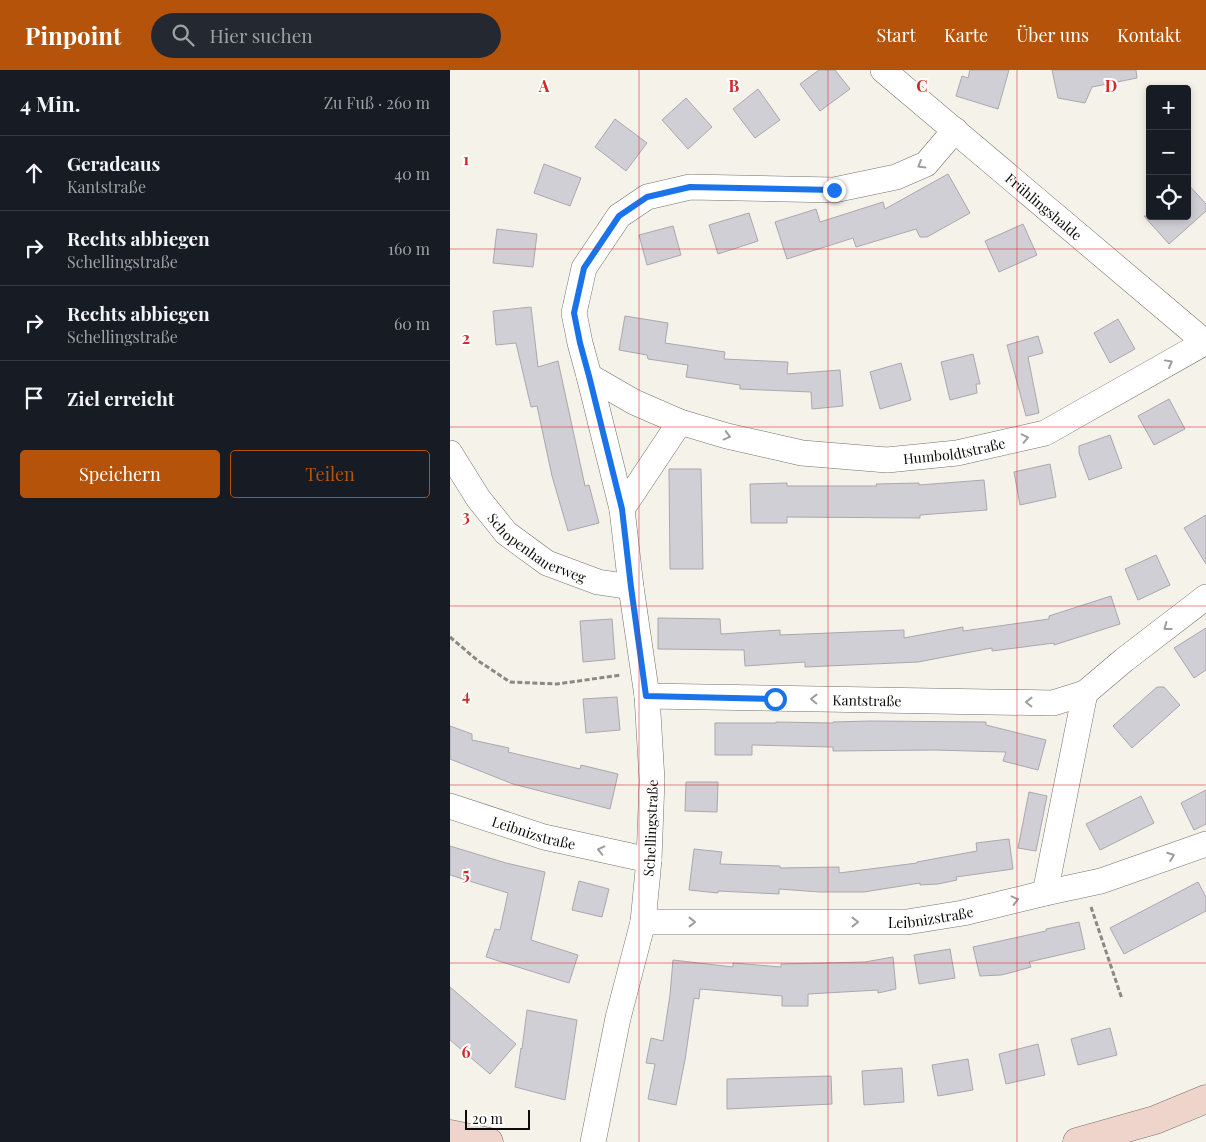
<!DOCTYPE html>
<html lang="de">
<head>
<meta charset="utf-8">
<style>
	:root { --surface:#171b24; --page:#242831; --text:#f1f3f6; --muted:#9ea1a6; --line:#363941; --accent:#b45309 }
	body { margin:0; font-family:"Playfair Display",serif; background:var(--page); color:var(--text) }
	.controls { position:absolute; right:15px; top:15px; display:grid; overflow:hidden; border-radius:5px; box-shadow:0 2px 8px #0003 }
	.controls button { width:45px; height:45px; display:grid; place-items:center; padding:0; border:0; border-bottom:1px solid var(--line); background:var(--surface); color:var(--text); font:25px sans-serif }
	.scale { position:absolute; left:15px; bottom:12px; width:65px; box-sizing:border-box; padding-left:5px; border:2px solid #0d0b09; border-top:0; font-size:14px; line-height:18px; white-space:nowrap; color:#0d0b09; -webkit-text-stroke:4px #fff; paint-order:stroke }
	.stop { position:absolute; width:15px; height:15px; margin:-11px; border:4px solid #1a73e8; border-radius:50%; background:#fff }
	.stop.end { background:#1a73e8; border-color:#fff; box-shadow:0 1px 5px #0008 }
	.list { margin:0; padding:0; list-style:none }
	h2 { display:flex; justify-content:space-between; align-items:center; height:65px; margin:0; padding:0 20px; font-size:21px }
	h2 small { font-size:16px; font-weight:400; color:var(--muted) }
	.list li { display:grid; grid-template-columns:32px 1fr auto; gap:15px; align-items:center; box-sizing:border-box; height:75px; padding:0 20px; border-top:1px solid var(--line) }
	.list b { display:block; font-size:19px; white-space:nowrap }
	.list p { margin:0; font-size:16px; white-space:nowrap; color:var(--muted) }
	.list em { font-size:16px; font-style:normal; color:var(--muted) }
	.actions { display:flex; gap:10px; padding:15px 20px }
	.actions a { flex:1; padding:11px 0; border:1px solid var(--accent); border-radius:5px; text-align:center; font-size:18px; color:var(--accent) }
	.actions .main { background:var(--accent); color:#fff }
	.icon { flex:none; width:28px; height:28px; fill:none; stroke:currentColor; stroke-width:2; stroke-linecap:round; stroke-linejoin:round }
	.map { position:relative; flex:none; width:756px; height:1072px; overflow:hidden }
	header { display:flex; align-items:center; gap:30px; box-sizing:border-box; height:70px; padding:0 25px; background:var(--accent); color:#fff }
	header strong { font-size:24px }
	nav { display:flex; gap:28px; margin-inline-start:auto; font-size:18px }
	.search { width:350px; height:45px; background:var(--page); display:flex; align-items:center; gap:12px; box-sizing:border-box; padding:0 18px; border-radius:28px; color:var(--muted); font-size:19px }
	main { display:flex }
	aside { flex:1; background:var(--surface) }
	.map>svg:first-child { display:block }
</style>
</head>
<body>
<header>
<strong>Pinpoint</strong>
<div class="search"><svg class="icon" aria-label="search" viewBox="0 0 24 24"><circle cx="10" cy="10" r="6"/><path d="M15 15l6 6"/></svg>Hier suchen</div>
<nav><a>Start</a><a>Karte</a><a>Über uns</a><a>Kontakt</a></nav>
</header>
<main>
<aside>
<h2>4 Min.<small>Zu Fuß · 260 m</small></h2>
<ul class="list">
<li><svg class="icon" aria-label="ahead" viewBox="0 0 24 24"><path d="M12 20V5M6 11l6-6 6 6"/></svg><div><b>Geradeaus</b><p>Kantstraße</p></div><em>40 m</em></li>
<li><svg class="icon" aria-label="right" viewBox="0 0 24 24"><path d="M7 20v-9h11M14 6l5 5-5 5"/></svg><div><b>Rechts abbiegen</b><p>Schellingstraße</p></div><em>160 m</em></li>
<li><svg class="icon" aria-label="right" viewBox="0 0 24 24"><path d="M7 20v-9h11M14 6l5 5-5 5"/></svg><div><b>Rechts abbiegen</b><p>Schellingstraße</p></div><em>60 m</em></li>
<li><svg class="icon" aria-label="arrive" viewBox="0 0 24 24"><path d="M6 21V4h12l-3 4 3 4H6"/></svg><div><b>Ziel erreicht</b></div></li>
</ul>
<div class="actions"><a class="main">Speichern</a><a>Teilen</a></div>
</aside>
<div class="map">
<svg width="756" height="1072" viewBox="0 0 756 1072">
	<rect width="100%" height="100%" fill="#f5f2ea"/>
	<path fill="#d1cfd6" stroke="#aaa7ae" d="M369,0H385L400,19L370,41L350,14Z
		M520,0H559L548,39L506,26L512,6L518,8Z
		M602,0H686L687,8L642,17L635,33L608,28Z
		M308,19L330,50L305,68L283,39Z
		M236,28L262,57L238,79L212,50Z
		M165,49L197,73L176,101L145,77Z
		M94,94L131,108L120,136L84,123Z
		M498,104L520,143L477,167H470L466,159L406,177L403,168L337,189L325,152L366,139L370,152L433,132L435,139Z
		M737,113L756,134V141L719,174L694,146H737Z
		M299,143L308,171L268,184L259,155Z
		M573,154L587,185L549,202L535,171Z
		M223,156L231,185L197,195L189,165Z
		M47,159L87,164L83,197L43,193Z
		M81,237L88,297L108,291L135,416L139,415L149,453L118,461L102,406L87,336L81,337L66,273L46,275L43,241Z
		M175,246L218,253L215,273L275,282L274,289L338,292L337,304L390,300L393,336L362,339L361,322L290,319V315L236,307L238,295L198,289L197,285L169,280Z
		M668,249L685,279L660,293L644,263Z
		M588,266L593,283L578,287L589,343L576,346L557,275Z
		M523,284L530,314H526L527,323L500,330L491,292Z
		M451,293L461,330L430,339L420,302Z
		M719,329L735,359L704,375L688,346Z
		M660,365L672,398L639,410L629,383V376Z
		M600,394L606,427L570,435L564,402Z
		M219,399H251L253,499H220Z
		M534,410L537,440L470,445V448L337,447V453H301L300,414L337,413V416H427L426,414L469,413V415Z
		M756,445V494L734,458Z
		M706,485L720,515L688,530L675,499Z
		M661,526L670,554L604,575V573L542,581V578L468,592L355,597V592L295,596L294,580L208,579V548L270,549L271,564L330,560V565L454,560V568L513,557V561L599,549V546Z
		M162,549L165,589L133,592L130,551Z
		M756,558V600L744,608L724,578Z
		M707,617H714L730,635L682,678L663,656Z
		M167,627L170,660L136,663L133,629Z
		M420,651L536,652V655L596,670L588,700L553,691L556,682L484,680L383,681V677L302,675V685H265V653H326V652L383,653V652Z
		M0,656L22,664V670L59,678L58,682L130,699L131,695L168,704L160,739L63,714L0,689Z
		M236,712H268L267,742L235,741Z
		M756,720V754L744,760L731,733Z
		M579,722L597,726L586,781L568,778Z
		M691,726L704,753L650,780L636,754Z
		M559,769L563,799L506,807L507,810L488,814L470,815V813L414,822H370L329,819V824L268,821V823L239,820L244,779L272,782L270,794L330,796V798L389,797V803L467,793V792L527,781L526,773Z
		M0,776L56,793L95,802L81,870L128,885L119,913L36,887L45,859L50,860L58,823L0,805Z
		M129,811L159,819L152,847L122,840Z
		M748,812L756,827V841L674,884L660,858Z
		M629,852L635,879L579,892L581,897L563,902L551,905L530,906L523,877L596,861V859Z
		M500,879L505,908L469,914L464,885Z
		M443,887L446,919L428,923V920L358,924V936H332V926L250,919L249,929L244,928L235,990L226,1035L198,1029L205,994L196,993L201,968L213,971L220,925L223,890L283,897V893L331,897V894L415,892Z
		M0,917L66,974L40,1004L0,970Z
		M77,940L127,950L115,1030L65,1017L71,978L72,979Z
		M660,958L667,985L628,995L621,969Z
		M588,974L595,1005L556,1014L549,984Z
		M518,989L523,1020L488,1026L482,995Z
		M452,998L454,1032L414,1035L412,1001Z
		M381,1006L382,1034L277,1039V1009Z"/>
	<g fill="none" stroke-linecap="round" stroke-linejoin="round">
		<g stroke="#75726b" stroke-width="26">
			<g id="minor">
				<path id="s1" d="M433,0L756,273"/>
				<path d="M139,306L184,332L230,352L172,439"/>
				<path id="s2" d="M230,352L277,366L352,383L437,390L507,383L595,363L756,272"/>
				<path id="s3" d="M0,383L28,428L56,463L97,493L148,512L181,517"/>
				<path id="s4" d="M197,626L603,633L635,623L674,590L756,527"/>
				<path id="s5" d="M0,736L94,767L199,790"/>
				<path d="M595,823L635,623"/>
				<path id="s6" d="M193,852H457L513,843L595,823L651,811L756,774"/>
				<path id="s7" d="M143,1072L168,948L193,852L199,790L202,710L197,626L181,517L172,439L139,306L130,273L124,243L134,198L169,146L197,127L240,117L384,120L446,107L476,94L505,60"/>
			</g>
		</g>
		<g stroke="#75726b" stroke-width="29">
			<path id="secondary" d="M0,1064L39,1072
				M627,1072L705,1050L756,1029"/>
		</g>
		<path stroke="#8a8882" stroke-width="3" stroke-dasharray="5 2.5" stroke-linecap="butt" d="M0,567L27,590L60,612L107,614L171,605
			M641,837L672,929"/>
		<use href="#minor" stroke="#fff" stroke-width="25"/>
		<use href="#secondary" stroke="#eed4ca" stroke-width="28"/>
	</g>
	<defs><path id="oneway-chevron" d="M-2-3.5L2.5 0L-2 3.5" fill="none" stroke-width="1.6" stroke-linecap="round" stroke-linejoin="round" transform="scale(1.25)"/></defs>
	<g stroke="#9e9d9d">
		<use href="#oneway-chevron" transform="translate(471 95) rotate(150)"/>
		<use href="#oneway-chevron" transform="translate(719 293) rotate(-29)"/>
		<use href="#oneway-chevron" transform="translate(277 366) rotate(15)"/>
		<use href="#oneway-chevron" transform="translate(575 368) rotate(-13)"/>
		<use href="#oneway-chevron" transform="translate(717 557) rotate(143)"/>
		<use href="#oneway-chevron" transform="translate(364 629) rotate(-179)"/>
		<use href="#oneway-chevron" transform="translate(579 632) rotate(-179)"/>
		<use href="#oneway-chevron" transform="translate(151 780) rotate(-167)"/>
		<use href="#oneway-chevron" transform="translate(721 786) rotate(-20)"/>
		<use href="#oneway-chevron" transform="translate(565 830) rotate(-14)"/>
		<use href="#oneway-chevron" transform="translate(242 852)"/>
		<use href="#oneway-chevron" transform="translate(405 852)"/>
	</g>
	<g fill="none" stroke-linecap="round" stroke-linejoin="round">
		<path stroke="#1a73e8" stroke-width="6" d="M325,629L196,626L181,517L172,439L139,306L130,273L124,243L134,198L169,146L197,127L240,117L384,120"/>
	</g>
	<path fill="none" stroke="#d62828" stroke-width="1" stroke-opacity="0.55" d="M189,0V1072M378,0V1072M567,0V1072M0,179H756M0,357H756M0,536H756M0,715H756M0,893H756"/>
	<g text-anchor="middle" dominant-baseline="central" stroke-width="4" stroke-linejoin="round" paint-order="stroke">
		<g font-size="14" fill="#0d0b09" stroke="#fff">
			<text stroke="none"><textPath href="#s1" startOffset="211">Frühlingshalde</textPath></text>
			<text stroke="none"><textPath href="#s2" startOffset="279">Humboldtstraße</textPath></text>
			<text stroke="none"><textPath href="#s3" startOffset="132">Schopenhauerweg</textPath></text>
			<text stroke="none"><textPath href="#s4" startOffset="220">Kantstraße</textPath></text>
			<text stroke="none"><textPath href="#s7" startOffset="320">Schellingstraße</textPath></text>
			<text stroke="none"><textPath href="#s5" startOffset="88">Leibnizstraße</textPath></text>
			<text stroke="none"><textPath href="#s6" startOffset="288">Leibnizstraße</textPath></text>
		</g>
	</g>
	<g font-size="16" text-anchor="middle" font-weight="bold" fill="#d62828" stroke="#fff" stroke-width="4" stroke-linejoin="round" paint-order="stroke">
		<text x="94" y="22">A</text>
		<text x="284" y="22">B</text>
		<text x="472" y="22">C</text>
		<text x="661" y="22">D</text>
		<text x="16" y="95">1</text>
		<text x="16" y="274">2</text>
		<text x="16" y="452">3</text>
		<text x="16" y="631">4</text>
		<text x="16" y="810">5</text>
		<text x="16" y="988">6</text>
	</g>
</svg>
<div class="controls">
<button>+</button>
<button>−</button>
<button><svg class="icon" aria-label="locate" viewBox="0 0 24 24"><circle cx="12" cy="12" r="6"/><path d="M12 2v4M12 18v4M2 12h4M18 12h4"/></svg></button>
</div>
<div class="scale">20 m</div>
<div class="stop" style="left:325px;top:629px"></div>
<div class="stop end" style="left:384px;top:120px"></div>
</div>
</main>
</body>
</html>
